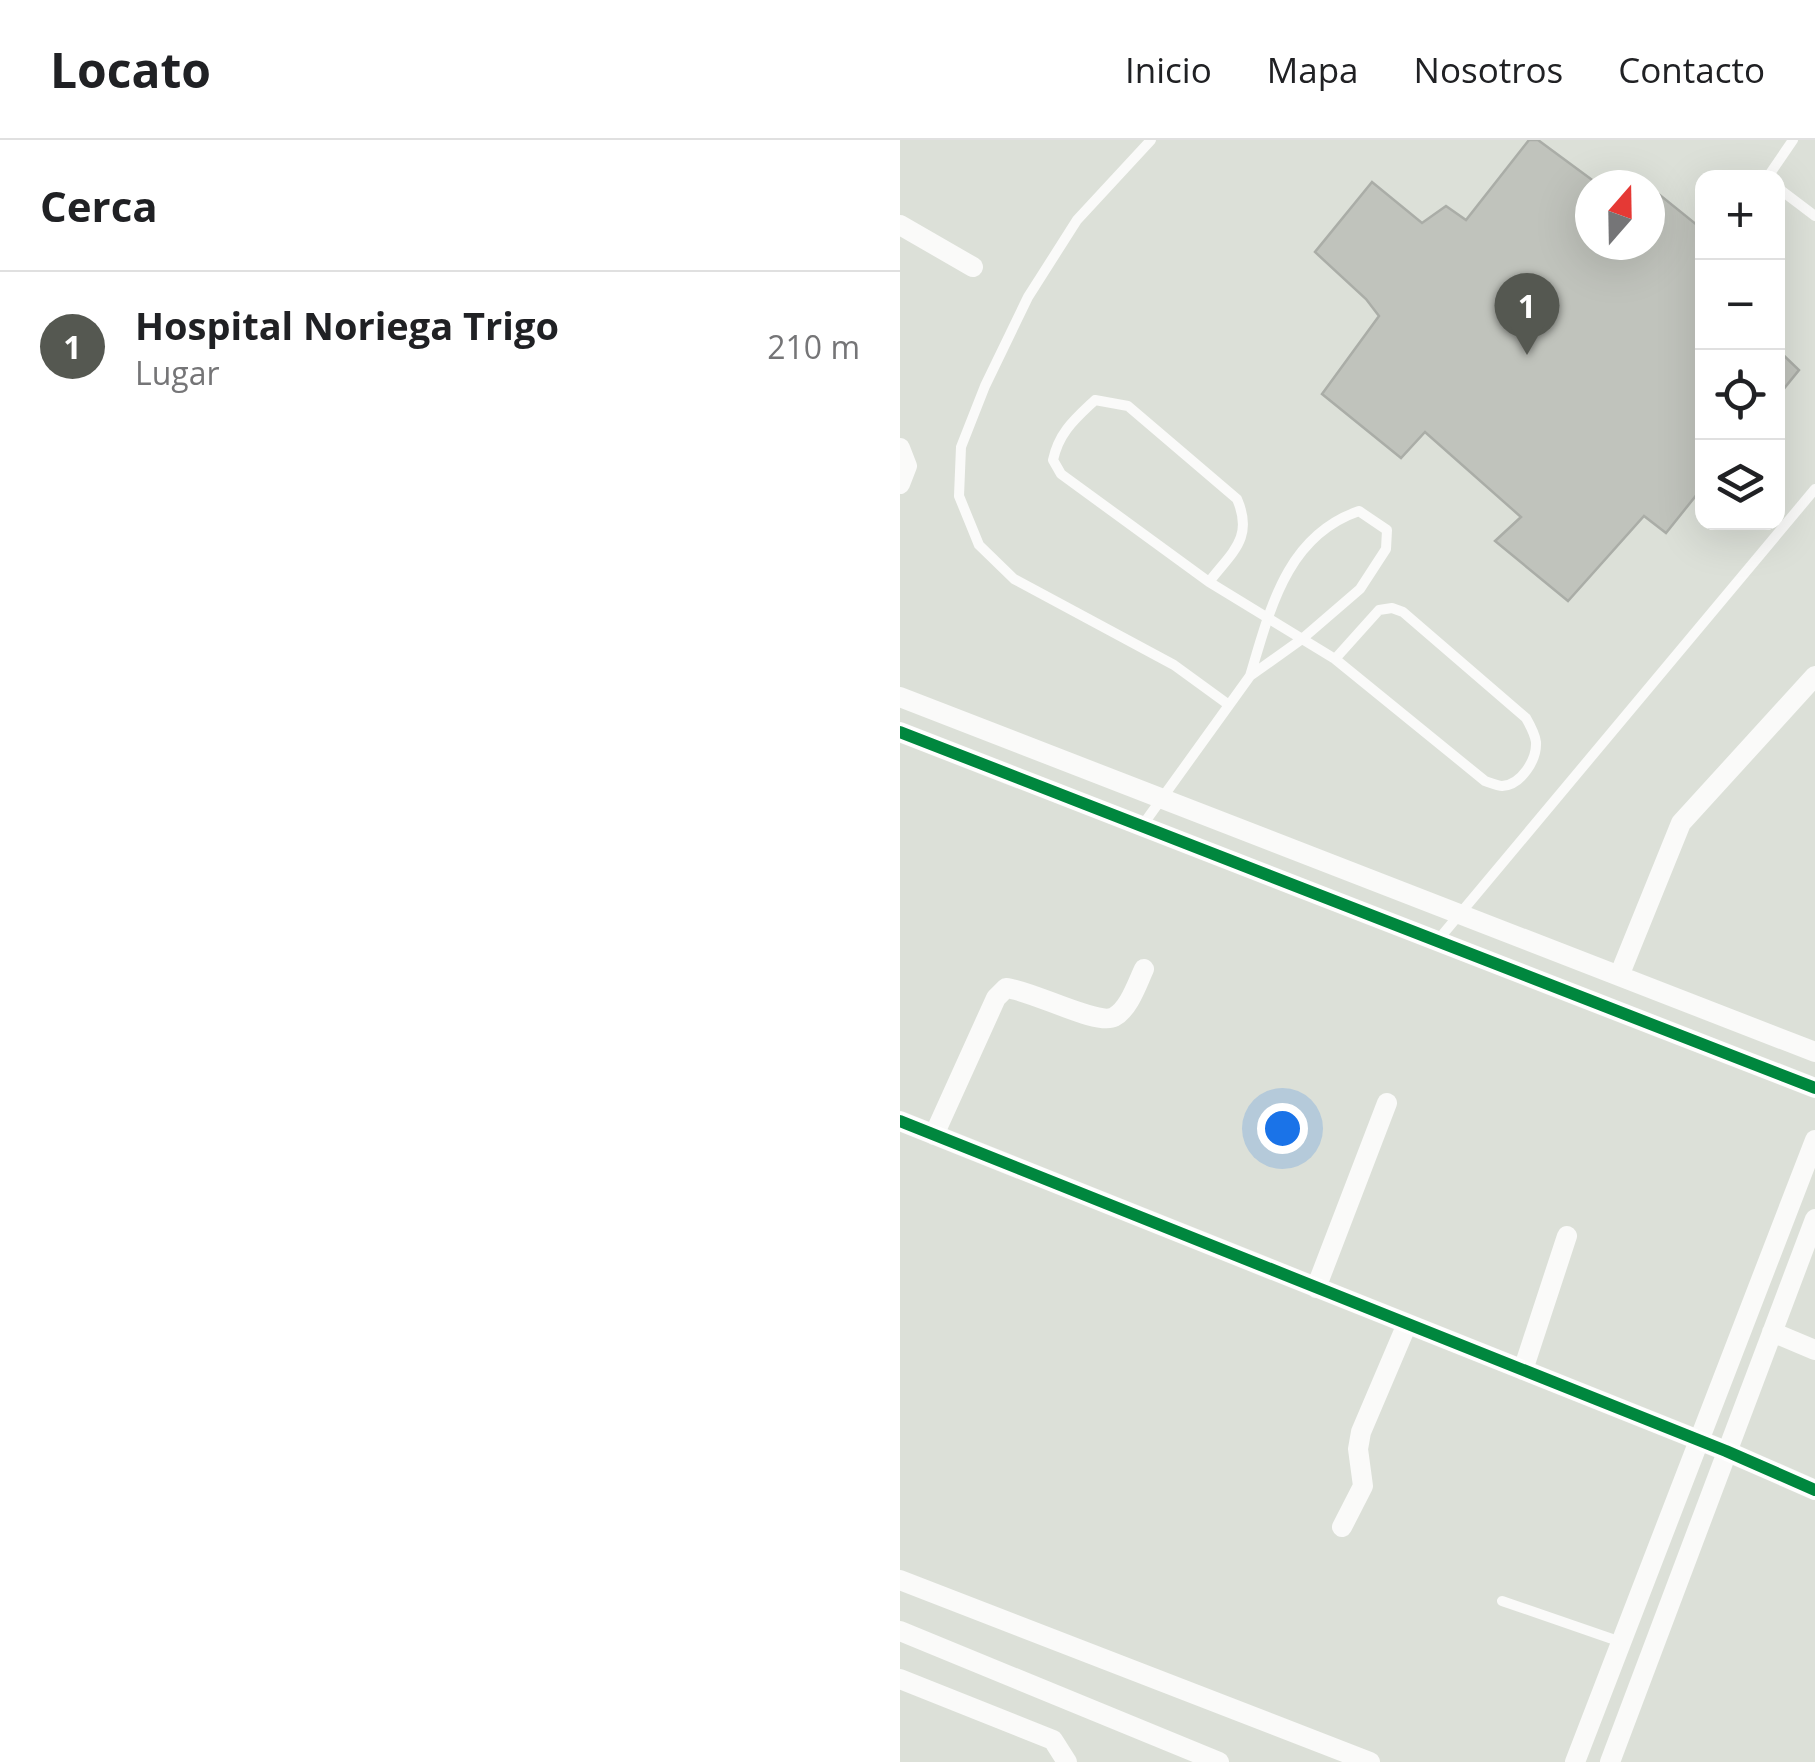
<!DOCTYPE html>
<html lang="es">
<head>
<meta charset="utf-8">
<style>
	:root { --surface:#fff; --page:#f6f6f6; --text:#202124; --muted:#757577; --line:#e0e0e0; --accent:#555851 }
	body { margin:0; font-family:"Open Sans",sans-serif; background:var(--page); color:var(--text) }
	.controls { position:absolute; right:30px; top:30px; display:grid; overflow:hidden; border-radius:20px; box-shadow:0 10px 40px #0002 }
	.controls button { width:90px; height:90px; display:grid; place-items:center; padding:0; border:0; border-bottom:2px solid var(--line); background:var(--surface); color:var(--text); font:50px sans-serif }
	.compass { position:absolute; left:675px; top:30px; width:90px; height:90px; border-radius:50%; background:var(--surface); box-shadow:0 10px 40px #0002; rotate:20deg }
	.you { position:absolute; left:382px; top:988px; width:35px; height:35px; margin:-25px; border:8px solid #fff; border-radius:50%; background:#1a73e8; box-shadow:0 0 0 15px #1a73e833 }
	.badge { display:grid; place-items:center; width:65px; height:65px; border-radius:50%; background:var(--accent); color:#fff; font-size:32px; font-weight:700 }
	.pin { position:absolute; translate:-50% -82px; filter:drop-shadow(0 2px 5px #0008) }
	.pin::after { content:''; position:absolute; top:52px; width:35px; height:30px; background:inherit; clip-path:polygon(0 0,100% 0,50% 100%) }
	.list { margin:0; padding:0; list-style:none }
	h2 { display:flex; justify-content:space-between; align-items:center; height:130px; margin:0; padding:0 40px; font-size:42px }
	h2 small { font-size:32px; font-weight:400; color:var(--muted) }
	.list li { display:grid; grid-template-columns:65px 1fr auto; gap:30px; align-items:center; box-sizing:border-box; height:150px; padding:0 40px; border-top:2px solid var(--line) }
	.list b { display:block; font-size:38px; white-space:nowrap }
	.list p { margin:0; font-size:32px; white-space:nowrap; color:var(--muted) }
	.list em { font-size:32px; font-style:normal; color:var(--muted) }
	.icon { flex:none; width:55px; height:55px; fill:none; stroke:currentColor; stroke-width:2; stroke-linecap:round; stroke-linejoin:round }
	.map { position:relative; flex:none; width:915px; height:1622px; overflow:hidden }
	header { display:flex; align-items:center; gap:60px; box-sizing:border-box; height:140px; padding:0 50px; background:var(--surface); border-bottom:2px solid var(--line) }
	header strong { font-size:48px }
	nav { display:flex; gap:55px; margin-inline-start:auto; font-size:35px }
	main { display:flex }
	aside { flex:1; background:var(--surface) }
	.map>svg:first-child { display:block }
</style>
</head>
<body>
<header>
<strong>Locato</strong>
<nav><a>Inicio</a><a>Mapa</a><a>Nosotros</a><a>Contacto</a></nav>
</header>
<main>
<aside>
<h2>Cerca<small></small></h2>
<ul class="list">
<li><span class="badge">1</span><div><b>Hospital Noriega Trigo</b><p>Lugar</p></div><em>210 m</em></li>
</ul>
</aside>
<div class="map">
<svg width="915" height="1622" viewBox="0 0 915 1622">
	<rect width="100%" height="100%" fill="#dce0d8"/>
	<path fill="#c0c3bc" stroke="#aaada7" stroke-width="2.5" d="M629,0H638L699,45H690V105H750V47L802,89V348L766,393L744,376L668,461L595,401L621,377L525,292L501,318L422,254L479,176L466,159L415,112L472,42L522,83L546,66L566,80Z
		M878,210L899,230L878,256Z"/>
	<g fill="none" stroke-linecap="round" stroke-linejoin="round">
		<path stroke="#fafaf9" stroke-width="10" d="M251,0L177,80L128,157L85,246L61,307L59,356L79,405L114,439L274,525L329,565
			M867,38L893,0
			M878,48L915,76
			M309,442C332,412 354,398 337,359L228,266L195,260C175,279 159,292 153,320L161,334L309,442L435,519L585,641C588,642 599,646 602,646C621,645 637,620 636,602C635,594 630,585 626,578L503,472L492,468L479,470L435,519
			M242,686L350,536L402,499L460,449L486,409L487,390L459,371C386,396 370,470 350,536
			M538,800L915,349
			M602,1461L721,1502"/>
		<path stroke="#fafaf9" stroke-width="20" d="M0,85L73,127
			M0,308L7,326L0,344
			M0,557L915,912
			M0,592L915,948
			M719,836L781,683L915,536
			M0,981L826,1311L915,1350
			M34,995L96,858L106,848C131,850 197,886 214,877C229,869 237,844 244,829
			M416,1148L487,963
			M872,1192L915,1210
			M623,1230L667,1096
			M442,1387L463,1346L458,1309L461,1292L507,1184
			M0,1440L470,1622
			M0,1491L319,1622
			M0,1539L153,1600L167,1622
			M675,1622L915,1000
			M710,1622L915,1079"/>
		<g stroke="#fff" stroke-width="19">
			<path id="cycleway" d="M0,592L915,948
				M0,981L826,1311L915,1350"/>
		</g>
		<use href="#cycleway" stroke="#00873e" stroke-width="12"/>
	</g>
</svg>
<div class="controls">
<button>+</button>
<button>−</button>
<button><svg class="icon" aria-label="locate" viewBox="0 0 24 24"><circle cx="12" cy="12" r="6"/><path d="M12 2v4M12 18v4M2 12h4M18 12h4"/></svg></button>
<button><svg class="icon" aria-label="layers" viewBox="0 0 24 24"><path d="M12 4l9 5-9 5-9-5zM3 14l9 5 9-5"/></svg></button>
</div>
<svg class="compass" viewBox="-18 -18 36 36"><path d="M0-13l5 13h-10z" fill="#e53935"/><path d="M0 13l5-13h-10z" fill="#757577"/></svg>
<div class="you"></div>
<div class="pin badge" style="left:627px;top:215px">1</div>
</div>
</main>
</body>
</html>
